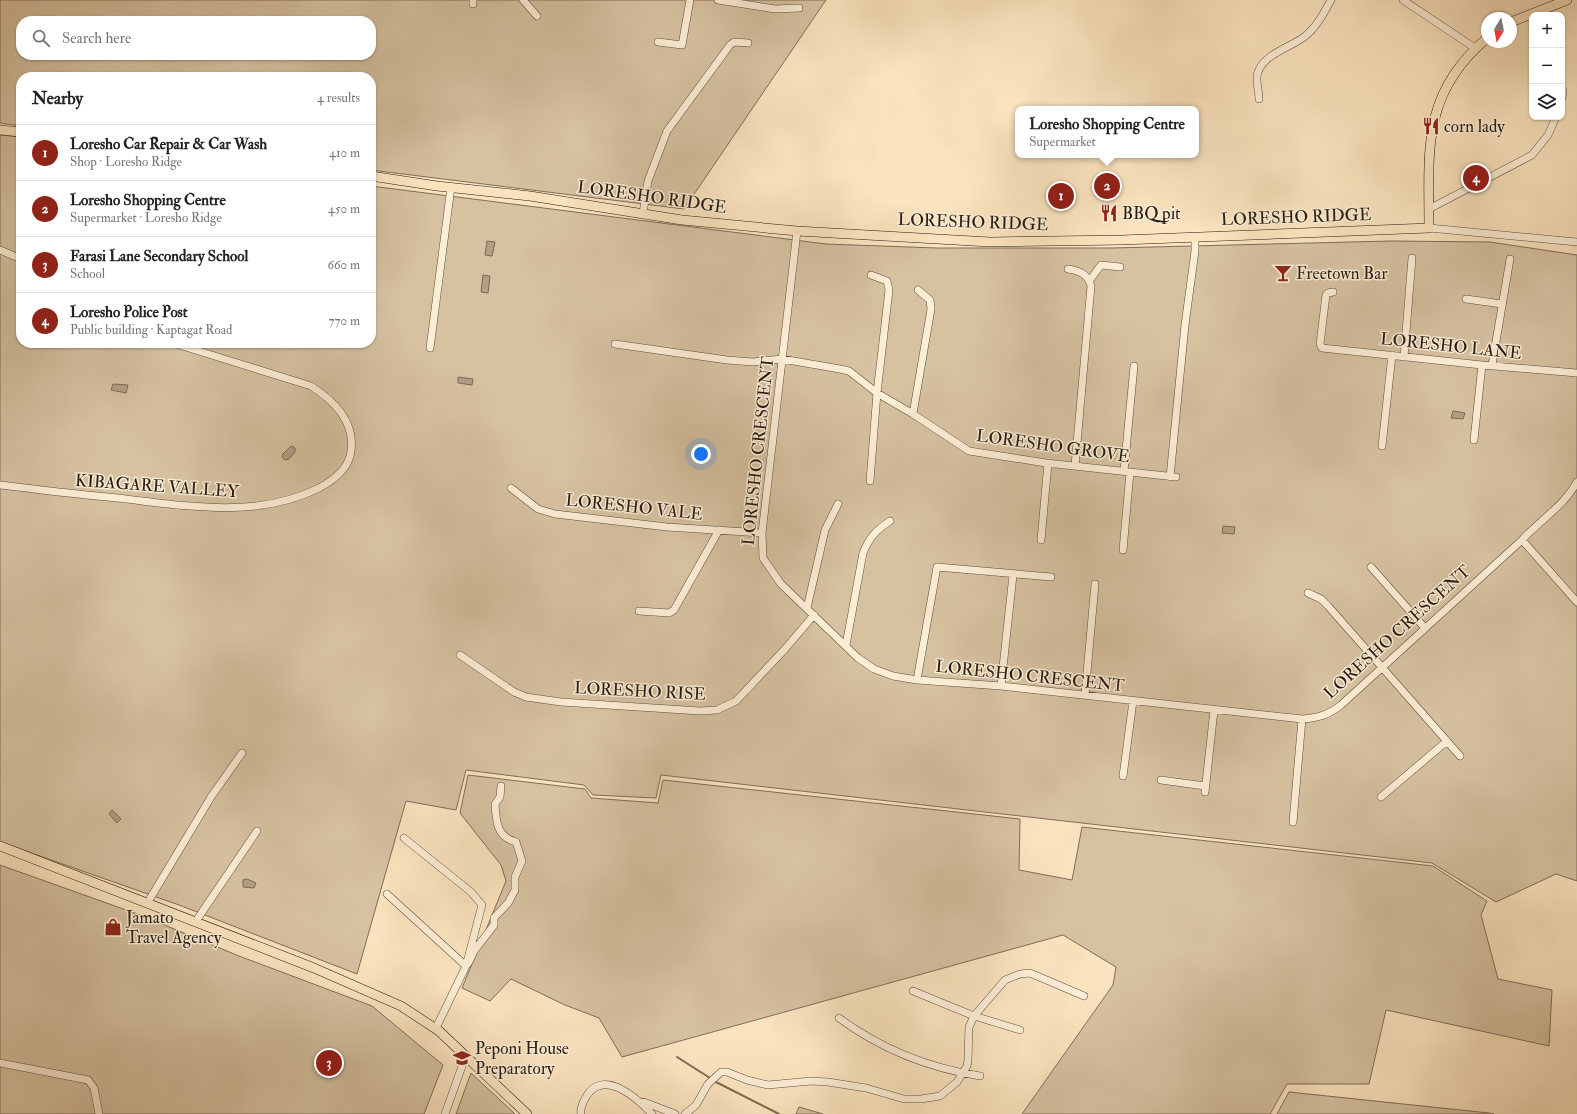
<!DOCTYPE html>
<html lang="en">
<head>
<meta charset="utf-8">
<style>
	:root { --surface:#fff; --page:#f2f2f2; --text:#222; --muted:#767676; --line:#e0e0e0; --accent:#8f2418 }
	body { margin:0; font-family:"IM FELL Double Pica",serif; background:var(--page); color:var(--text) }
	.controls { position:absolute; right:12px; top:12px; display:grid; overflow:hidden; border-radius:8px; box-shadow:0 1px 3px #0004 }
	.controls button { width:36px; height:36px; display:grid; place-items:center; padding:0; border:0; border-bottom:1px solid var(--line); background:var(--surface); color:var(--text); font:20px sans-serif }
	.compass { position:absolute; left:1481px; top:12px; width:36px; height:36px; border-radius:50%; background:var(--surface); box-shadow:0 1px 3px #0004; rotate:190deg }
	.you { position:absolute; left:701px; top:454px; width:14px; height:14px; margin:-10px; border:3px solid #fff; border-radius:50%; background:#1a73e8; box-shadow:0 0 0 6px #1a73e833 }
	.badge { display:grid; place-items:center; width:26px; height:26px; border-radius:50%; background:var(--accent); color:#fff; font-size:13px; font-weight:700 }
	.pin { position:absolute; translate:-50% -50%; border:2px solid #fff; box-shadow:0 1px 4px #0006 }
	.popup { position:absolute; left:1015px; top:106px; width:184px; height:52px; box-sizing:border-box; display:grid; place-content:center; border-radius:8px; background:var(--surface); filter:drop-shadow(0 1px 3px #0005); font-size:13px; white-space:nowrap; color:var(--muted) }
	.popup b { font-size:15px; color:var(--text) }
	.popup::after { content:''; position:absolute; left:50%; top:100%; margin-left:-8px; border:8px solid transparent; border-top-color:var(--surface) }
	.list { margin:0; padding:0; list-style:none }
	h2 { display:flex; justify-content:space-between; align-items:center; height:52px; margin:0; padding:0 16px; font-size:17px }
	h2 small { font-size:13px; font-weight:400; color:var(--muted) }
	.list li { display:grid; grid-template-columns:26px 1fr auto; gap:12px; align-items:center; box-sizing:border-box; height:56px; padding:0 16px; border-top:1px solid var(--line) }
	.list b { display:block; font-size:15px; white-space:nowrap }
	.list p { margin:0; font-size:13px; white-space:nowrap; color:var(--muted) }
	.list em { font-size:13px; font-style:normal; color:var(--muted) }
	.icon { flex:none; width:22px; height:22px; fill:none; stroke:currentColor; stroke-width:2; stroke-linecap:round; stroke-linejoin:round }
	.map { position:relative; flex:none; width:1577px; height:1114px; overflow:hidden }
	.search { position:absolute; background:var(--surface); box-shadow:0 1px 3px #0004; left:16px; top:16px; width:360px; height:44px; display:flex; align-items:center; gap:10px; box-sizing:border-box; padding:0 14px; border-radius:16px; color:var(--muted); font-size:15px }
	.panel { position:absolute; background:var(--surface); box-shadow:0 1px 3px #0004; left:16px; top:72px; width:360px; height:276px; border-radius:16px }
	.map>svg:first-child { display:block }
</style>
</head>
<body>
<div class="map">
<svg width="1577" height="1114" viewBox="0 0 1577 1114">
	<rect width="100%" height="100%" fill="#fae3be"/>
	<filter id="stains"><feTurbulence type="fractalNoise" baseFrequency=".005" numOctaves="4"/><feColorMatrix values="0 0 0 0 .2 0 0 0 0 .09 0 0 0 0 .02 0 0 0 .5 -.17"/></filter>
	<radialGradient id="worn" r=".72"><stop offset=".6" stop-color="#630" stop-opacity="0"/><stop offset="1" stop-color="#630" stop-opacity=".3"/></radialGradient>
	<path fill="#d6c1a1" stroke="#7e6e5a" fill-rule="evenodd" d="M0,0H826L684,209L371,170V77H21V126L0,123ZM21,21H371V55H21Z
		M0,135L21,137V343H371V186L826,244L937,248H1112L1391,241L1490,242L1577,255V881L1556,874L1496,902L1432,863L661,775L656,798L593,795L584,785L466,770L456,810L406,801L357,974L179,905L0,842Z
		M468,775L585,789L591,798L658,803L663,780L1020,819L1019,870L1072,880L1082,827L1433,866L1487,901L1481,915L1498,979L1552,990L1549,1046L1386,1010L1369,1084H1287L1270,1114H1022L1113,985L1116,967L1063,935L622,1057L599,1018L565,1005L511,979L490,1001L462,988L506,881L501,865L460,813Z
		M0,865L143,916L239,956L372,1006L443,1065L424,1114H0Z
		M471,1073L515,1114H456Z
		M1289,1092L1489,1113L1494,1114H1277Z
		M799,1107L823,1114H796Z"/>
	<path fill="#b29f84" stroke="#7a6b57" d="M487,241L495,242L492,256L485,255Z
		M483,275L490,276L488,293L481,292Z
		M458,377L473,379L472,385L458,383Z
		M113,384L128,385L126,393L111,390Z
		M1453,411L1465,413L1463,419L1451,418Z
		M291,446L295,448V452L289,459L285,460L282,457L283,454Z
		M1223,526L1235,527L1234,534L1222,533Z
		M112,810L121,819L117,823L109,814Z
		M247,879L256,883L254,888L243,887V880Z"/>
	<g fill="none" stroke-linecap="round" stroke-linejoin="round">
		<path stroke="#7a6b57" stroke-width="2" d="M677,1057L710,1078
			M714,1081L779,1114"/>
		<g stroke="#5b4e3e" stroke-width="8">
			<path id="minor" d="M523,0L537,16
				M718,0L775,9L799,8
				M1403,0L1475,48
				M473,4V0
				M658,42L682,45L690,0
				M1562,98L1563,91
				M1259,99C1259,91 1255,79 1258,72C1264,54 1291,47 1304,37C1316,28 1324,13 1331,0
				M1429,209L1532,155L1548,135L1556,117
				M643,213L648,181L667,131L730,45L734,42L748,43
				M1429,228L1577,242
				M797,231L762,533L763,558L781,584L858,658L874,669L893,676L917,680L1001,686L1302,719C1317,718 1329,715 1341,705L1522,540C1540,520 1564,506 1577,482
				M0,250L21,259
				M1068,269C1080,271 1088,274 1091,286L1075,465
				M1090,280L1101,265L1120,267
				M1333,292L1328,293L1326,295L1320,344L1322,348L1482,365L1577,373
				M1466,299L1502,304
				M615,344L727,360L753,362L782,359L840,369L849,371L877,393L913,414L969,451L1046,463L1176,477
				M430,348L451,187
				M1404,357L1412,258
				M1492,365L1510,259
				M913,414L931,309L930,300L918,290
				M1474,440L1482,365
				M1382,446L1392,355
				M1124,471L1134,366
				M1170,477L1185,325L1195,251V237
				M870,481L877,393L889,290L887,281L871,275
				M0,485C36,489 72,494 108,497C178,504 253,521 319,488C334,480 349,469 351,451C355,421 334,401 311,386L173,343
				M511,488L538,509L555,514L667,527L762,533
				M1041,540L1048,463
				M1522,540L1577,602
				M1123,550L1130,472
				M1371,567L1424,627
				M1308,593L1321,599L1328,606L1460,756
				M807,608L825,530L838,504
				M639,611L669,613L674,610L719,530
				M846,645L863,553C869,538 876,530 890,521
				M460,655L514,692L526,697L561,702L700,711L717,710L736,701L785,649L814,615
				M917,680L937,567L1051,577
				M1001,686L1013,575
				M1085,695L1095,584
				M1123,776L1133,701
				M1161,780L1205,786
				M1205,792L1214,710
				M1381,797L1447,741
				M1293,822L1302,719
				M404,838L471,892L482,905L466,966L436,1028
				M387,894L466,966L469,962L474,951L494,925V918L508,903L515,890V877L522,861L516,842C497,837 496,822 495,804L500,797L501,786
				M148,902L211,797L242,753
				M196,921L257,831
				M913,991L974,1016L1020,1030
				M839,1018C881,1049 929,1068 980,1076
				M0,1063L88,1080L94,1088L99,1114
				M644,1102L675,1114
				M445,1114L466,1055
				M581,1114C580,1108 583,1102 586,1097C603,1067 638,1099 652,1114
				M685,1114L696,1105L708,1084L721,1072H727L747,1080L768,1085L811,1081L828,1082L866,1088L904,1099H921L940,1096L957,1082L967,1066L968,1060L969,1027L974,1016L1005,980L1020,974L1030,973L1084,996"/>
		</g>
		<g stroke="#261c13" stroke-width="10">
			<path id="major" d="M1511,22L1567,0
				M0,130L21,132
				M371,176L437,186L530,196L682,220L797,231L990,242L1122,240L1429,228C1429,151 1421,94 1487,38
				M0,846L314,968L401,1006L439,1031L527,1114"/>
		</g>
		<use href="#minor" stroke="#fcedd5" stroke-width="7"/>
		<use href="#major" stroke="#fae3be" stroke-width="9"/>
	</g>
	<defs>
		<g id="restaurant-bare" transform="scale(1.38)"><path d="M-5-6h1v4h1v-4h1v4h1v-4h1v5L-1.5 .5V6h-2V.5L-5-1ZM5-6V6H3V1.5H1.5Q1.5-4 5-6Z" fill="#8f2418" stroke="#fcedd5" stroke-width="2.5" paint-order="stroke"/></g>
		<g id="bar-bare" transform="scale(1.38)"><path d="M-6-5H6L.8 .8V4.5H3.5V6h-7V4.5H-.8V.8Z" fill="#8f2418" stroke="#fcedd5" stroke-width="2.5" paint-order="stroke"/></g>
		<g id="shop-bare" transform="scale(1.38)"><path d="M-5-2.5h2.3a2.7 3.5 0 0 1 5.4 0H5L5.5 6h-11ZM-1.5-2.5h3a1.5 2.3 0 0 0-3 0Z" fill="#8f2418" stroke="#fcedd5" stroke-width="2.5" paint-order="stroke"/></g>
		<g id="school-bare" transform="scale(1.38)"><path d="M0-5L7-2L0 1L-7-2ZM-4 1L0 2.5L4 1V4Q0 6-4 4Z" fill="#8f2418" stroke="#fcedd5" stroke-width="2.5" paint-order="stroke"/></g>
	</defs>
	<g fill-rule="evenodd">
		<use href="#restaurant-bare" x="1431" y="126"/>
		<use href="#restaurant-bare" x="1109" y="213"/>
		<use href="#bar-bare" x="1283" y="273"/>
		<use href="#shop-bare" x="113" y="927"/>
		<use href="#school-bare" x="462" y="1058"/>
	</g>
	<g text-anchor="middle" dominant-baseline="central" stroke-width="3" stroke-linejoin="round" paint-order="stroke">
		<g font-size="17" fill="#261c13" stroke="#fcedd5" text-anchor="start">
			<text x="1444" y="126">corn lady</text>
			<text x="1122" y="213">BBQ pit</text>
			<text x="1296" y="273">Freetown Bar</text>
			<text x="126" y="917">Jamato<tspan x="126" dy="20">Travel Agency</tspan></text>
			<text x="475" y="1048">Peponi House<tspan x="475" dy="20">Preparatory</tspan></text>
		</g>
		<g font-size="17" fill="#261c13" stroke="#fcedd5">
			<text transform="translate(652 197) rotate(8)">LORESHO RIDGE</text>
			<text transform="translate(1296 217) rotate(-2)">LORESHO RIDGE</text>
			<text transform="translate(973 222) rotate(2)">LORESHO RIDGE</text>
			<text transform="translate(1451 346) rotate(6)">LORESHO LANE</text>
			<text transform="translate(1053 446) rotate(8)">LORESHO GROVE</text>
			<text transform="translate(758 451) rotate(-84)">LORESHO CRESCENT</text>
			<text transform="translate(157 486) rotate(4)">KIBAGARE VALLEY</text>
			<text transform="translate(634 507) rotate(6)">LORESHO VALE</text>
			<text transform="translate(1397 632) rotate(-42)">LORESHO CRESCENT</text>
			<text transform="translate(1030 676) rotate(6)">LORESHO CRESCENT</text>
			<text transform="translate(640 691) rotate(3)">LORESHO RISE</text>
		</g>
	</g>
	<rect width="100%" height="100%" filter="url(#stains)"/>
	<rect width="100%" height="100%" fill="url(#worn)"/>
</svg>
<div class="controls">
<button>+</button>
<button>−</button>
<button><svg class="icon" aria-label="layers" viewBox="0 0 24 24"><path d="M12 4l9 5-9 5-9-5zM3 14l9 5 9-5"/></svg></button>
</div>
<svg class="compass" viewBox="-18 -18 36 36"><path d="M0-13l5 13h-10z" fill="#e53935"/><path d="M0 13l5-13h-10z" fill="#767676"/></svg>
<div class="you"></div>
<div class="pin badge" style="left:1061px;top:196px">1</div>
<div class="pin badge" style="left:1107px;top:186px">2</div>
<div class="popup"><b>Loresho Shopping Centre</b>Supermarket</div>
<div class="pin badge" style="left:329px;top:1063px">3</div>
<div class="pin badge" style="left:1476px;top:178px">4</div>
<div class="search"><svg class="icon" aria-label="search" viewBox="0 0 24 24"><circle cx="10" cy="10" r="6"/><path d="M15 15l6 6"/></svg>Search here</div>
<section class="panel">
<h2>Nearby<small>4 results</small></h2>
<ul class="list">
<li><span class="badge">1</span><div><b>Loresho Car Repair &amp; Car Wash</b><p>Shop · Loresho Ridge</p></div><em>410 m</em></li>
<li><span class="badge">2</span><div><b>Loresho Shopping Centre</b><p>Supermarket · Loresho Ridge</p></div><em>450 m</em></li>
<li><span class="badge">3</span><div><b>Farasi Lane Secondary School</b><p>School</p></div><em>660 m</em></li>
<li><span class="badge">4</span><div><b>Loresho Police Post</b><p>Public building · Kaptagat Road</p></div><em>770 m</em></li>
</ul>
</section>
</div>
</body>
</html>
